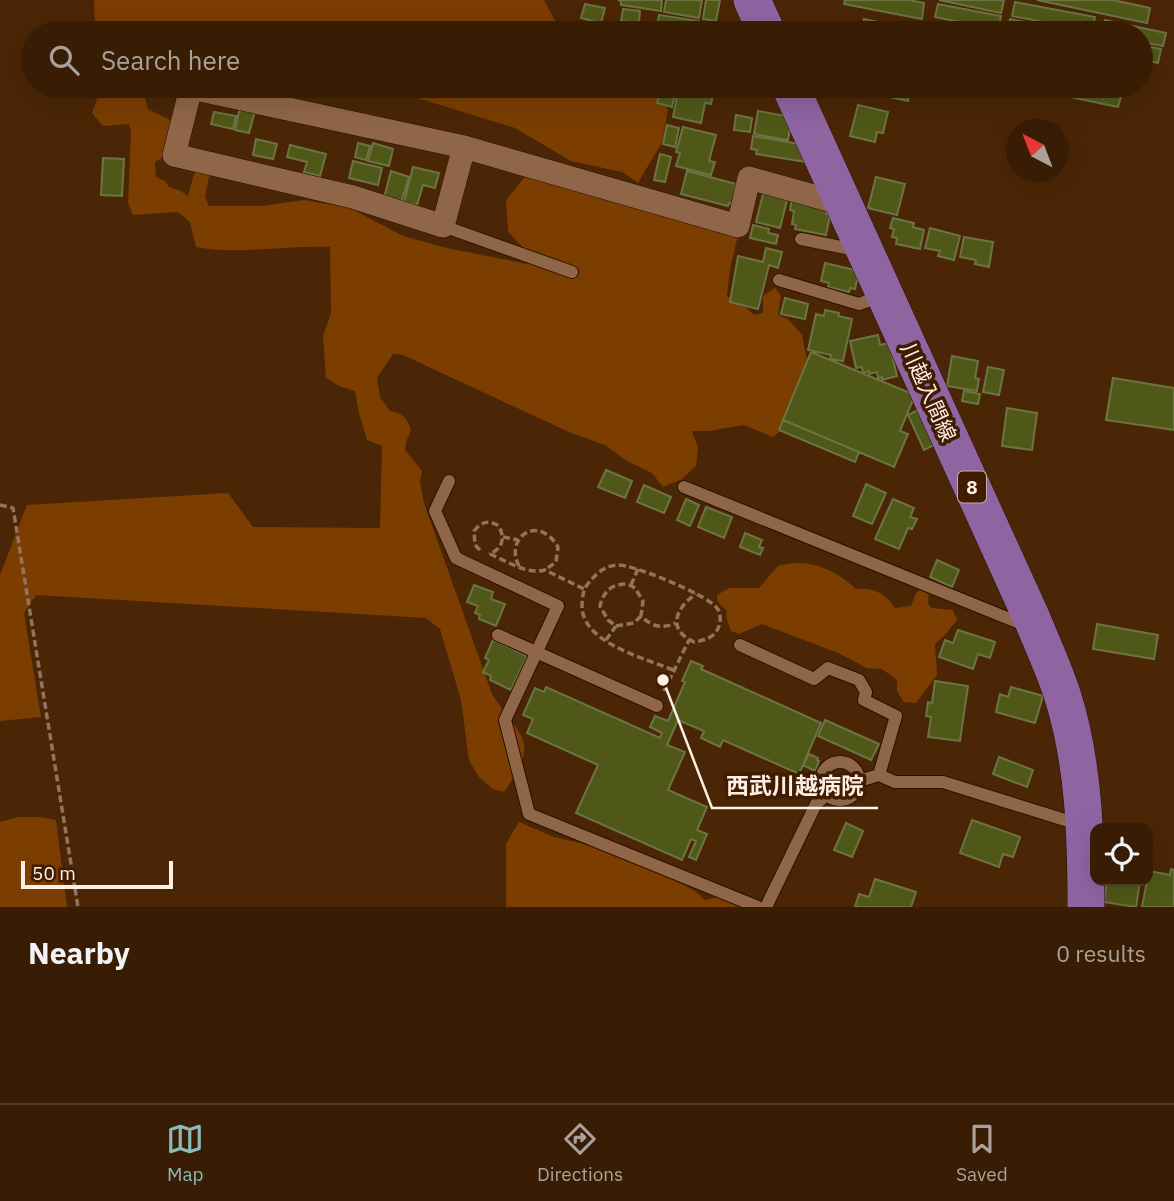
<!DOCTYPE html>
<html lang="en">
<head>
<meta charset="utf-8">
<style>
	:root { --surface:#381c04; --page:#432913; --text:#f1f3f6; --muted:#aba19a; --line:#523a26; --accent:#8bbbb9 }
	body { margin:0; font-family:"IBM Plex Sans","Noto Sans JP",sans-serif; background:var(--page); color:var(--text) }
	.controls { position:absolute; right:21px; bottom:21px; display:grid; overflow:hidden; border-radius:14px; box-shadow:0 7px 28px #0002 }
	.controls button { width:63px; height:63px; display:grid; place-items:center; padding:0; border:0; border-bottom:2px solid var(--line); background:var(--surface); color:var(--text); font:35px sans-serif }
	.compass { position:absolute; left:1006px; top:119px; width:63px; height:63px; border-radius:50%; background:var(--surface); box-shadow:0 7px 28px #0002; rotate:318deg }
	.scale { position:absolute; left:21px; bottom:18px; width:152px; box-sizing:border-box; padding-left:7px; border:4px solid #feefe5; border-top:0; font-size:19px; line-height:24px; white-space:nowrap; color:#feefe5; -webkit-text-stroke:5px #401c00; paint-order:stroke }
	.list { margin:0; padding:0; list-style:none }
	h2 { display:flex; justify-content:space-between; align-items:center; height:91px; margin:0; padding:0 28px; font-size:30px }
	h2 small { font-size:23px; font-weight:400; color:var(--muted) }
	.icon { flex:none; width:38px; height:38px; fill:none; stroke:currentColor; stroke-width:2; stroke-linecap:round; stroke-linejoin:round }
	.map { position:relative; flex:none; width:1174px; height:907px; overflow:hidden }
	.search { position:absolute; background:var(--surface); box-shadow:0 7px 28px #0002; left:21px; right:21px; top:21px; height:77px; display:flex; align-items:center; gap:18px; box-sizing:border-box; padding:0 24px; border-radius:38px; color:var(--muted); font-size:26px }
	.sheet { height:196px; background:var(--surface) }
	nav { display:flex; justify-content:space-around; align-items:center; box-sizing:border-box; height:98px; border-top:2px solid var(--line); background:var(--surface); font-size:19px; color:var(--muted) }
	nav a { display:grid; justify-items:center; gap:4px }
	nav .on { color:var(--accent) }
	.map>svg:first-child { display:block }
</style>
</head>
<body>
<div class="map">
<svg width="1174" height="907" viewBox="0 0 1174 907">
	<rect width="100%" height="100%" fill="#4b2606"/>
	<path fill="#7b3d00" d="M94,0H544L554,19L568,31L585,22L607,28L608,33H95Z
		M96,86H142L148,109L172,121L166,155L155,162L156,177L165,181L169,187L179,190L188,196L194,174L200,168L210,172L205,196L209,206H262L304,200L350,208L403,236L447,248L527,264L530,256L508,231L506,200L528,173L738,235L730,269L727,296L739,301L754,315L763,313V296L775,288L781,296L778,315L788,319L802,335L811,378L797,417L773,437L744,425L708,431H692L698,448L696,466L682,479L663,487L652,473L627,461L605,445L571,433L403,355L393,354L377,378L380,397L390,411C403,413 407,418 411,430L406,442L405,450L422,471L420,482L424,503L492,694C520,739 542,738 504,792L493,789L479,777L469,760L461,700L440,629L426,618L36,595L24,613L41,717L0,721V575L27,505L228,493L253,527L380,528L382,446L367,440L359,413L355,391L339,386L326,378L323,336L331,313L330,247C285,245 240,255 196,247L190,222L178,212L133,215L128,203L131,132L129,124L103,126L92,113L98,96Z
		M368,86H655L668,110L662,142L638,183L622,172L571,161L515,128L401,93Z
		M794,563C818,562 838,572 856,589C873,587 886,593 895,608L911,606L916,593L921,589L929,591L928,603L931,608L953,610L957,620L945,635L935,644L937,675L916,703L904,702L897,691V680L882,669L867,668L838,653L762,624L739,634L731,631L726,616L727,611L717,601V595L729,588H759L778,566Z
		M18,817H40L56,820L67,907H0V822Z
		M519,822L554,837L596,847L665,875L695,891L705,900L718,897L747,907H506V844Z"/>
	<path fill="#505817" stroke="#6c7443" stroke-width="2" d="M618,0H662L661,11L621,5V1Z
		M666,0H702L699,18L664,12Z
		M706,0H720L716,21L703,19Z
		M845,0H909L924,3L922,19L844,4Z
		M939,0H1004L1001,13Z
		M1037,0H1113L1150,8L1147,23Z
		M1015,2L1095,17L1092,31L1012,16Z
		M585,4L605,8L601,23L581,18Z
		M938,4L1001,16L998,30L935,17Z
		M623,9L640,11L639,23L621,21Z
		M659,15L699,21L697,33H656Z
		M864,19L883,23L881,33H861Z
		M1010,19L1081,33H1007Z
		M1105,20L1166,33L1163,46L1141,42V33H1103Z
		M617,23L638,25L637,33H615Z
		M722,25L755,32V33H721Z
		M1141,45L1161,49L1158,63L1141,59Z
		M679,86H715L711,104L705,103L701,123L673,117Z
		M859,86H896L910,89L908,101L858,90Z
		M1043,86H1088L1122,93L1118,107L1042,91Z
		M660,90L675,94L672,107L657,103Z
		M858,105L888,112L883,133L877,132L875,142L850,136Z
		M240,107L255,111L249,133L235,130Z
		M758,111L792,117L788,140L754,134Z
		M214,112L236,116L233,129L211,124Z
		M736,115L752,118L750,132L734,130Z
		M667,125L679,128L675,147L663,144Z
		M683,127L716,135L709,161L715,162L711,175L676,166L680,153L676,152Z
		M753,136L799,144L806,162L756,154L757,150L751,149Z
		M256,139L277,144L273,159L253,155Z
		M358,143L370,146L366,160L355,157Z
		M373,143L393,149L389,166L368,161Z
		M290,145L326,154L320,176L304,172L307,162L287,157Z
		M660,154L671,157L665,182L654,180Z
		M103,158L124,159L122,196L101,195Z
		M353,161L382,168L378,185L349,178Z
		M413,167L439,173L435,188L423,185L417,205L404,202Z
		M391,171L409,177L401,203L384,198Z
		M687,171L736,184L735,188L740,189L736,205L729,203L728,206L681,194Z
		M876,177L905,184L897,215L868,208Z
		M764,190L788,196L780,228L756,222Z
		M792,198L828,205L826,214L830,215L826,235L795,229L796,225L792,224L794,211L790,210Z
		M893,218L914,223L913,227L924,230L920,249L896,244L897,238L892,237L894,229L890,228Z
		M753,225L769,229L768,233L778,235L776,244L750,238Z
		M930,228L960,236L954,260L938,256L940,251L925,248Z
		M964,237L993,242L989,267L975,264L976,260L960,257Z
		M766,248L782,252L778,268L769,265L758,309L730,302L738,256L763,262Z
		M825,263L859,271L855,289L850,288L849,292L828,287L829,283L821,281Z
		M785,298L808,304L805,319L781,314Z
		M825,310L839,313L838,316L852,319L843,361L830,359L831,355L808,350L816,314L824,316Z
		M878,335L880,345L889,343L897,376L882,380V377L878,378L877,372L869,374V371L863,373L862,367L856,368L850,341Z
		M811,352L915,395L900,431L908,434L894,467L783,420Z
		M952,356L978,361L975,378L979,379L977,391L947,386Z
		M988,367L1004,370L999,395L983,392Z
		M1113,378L1174,388V430L1106,420Z
		M964,391L980,394L978,404L962,401Z
		M922,408L938,443L924,450L908,415Z
		M1007,408L1037,413L1032,450L1002,446Z
		M783,420L859,452L855,462L779,430Z
		M606,470L632,481L625,498L598,487Z
		M866,484L886,493L872,524L853,516Z
		M644,485L671,497L664,513L637,502Z
		M686,499L699,505L690,526L677,520Z
		M893,499L914,508L910,517L917,519L912,529L908,528L899,549L875,539Z
		M706,507L732,517L724,538L698,527Z
		M745,533L762,540L759,547L763,548L760,555L740,547Z
		M937,560L959,570L952,587L930,577Z
		M474,585L493,592L491,599L505,604L496,626L479,619L480,615L475,613L478,606L467,602Z
		M1097,624L1158,635L1154,659L1093,649Z
		M958,630L995,642L990,658L978,654L973,669L939,657L945,640L953,643Z
		M493,640L527,656L511,690L490,680L491,676L483,672L489,660L485,658Z
		M691,661L703,666L701,669L821,723L799,774L723,740L720,747L701,738L704,731L678,720L667,745L685,752L668,790L707,807L697,830L707,834L696,860L689,857L696,841L691,839L682,860L576,813L598,765L527,733L533,719L523,715L535,688L544,692L546,687L660,738L662,733L650,727L655,716L668,721L685,682L682,681Z
		M935,681L968,686L960,741L928,737L931,717L926,716L928,702L932,703Z
		M1011,687L1043,696L1035,723L996,712L1000,694L1008,697Z
		M825,720L879,744L871,760L818,736Z
		M809,754L818,758L817,760L819,761L815,771L803,765Z
		M999,757L1033,770L1027,787L993,774Z
		M972,820L1020,837L1013,857L1003,854L999,867L960,853Z
		M846,823L863,831L852,857L834,850Z
		M1171,869L1174,870V907H1142L1149,871L1170,875Z
		M875,879L916,892L911,907H855L859,894L869,897Z
		M1107,881H1140L1136,907L1104,902Z"/>
	<g fill="none" stroke-linecap="round" stroke-linejoin="round">
		<g stroke="#2c1000" stroke-width="14">
			<path id="service" d="M443,226L572,272
				M801,239L851,249L859,246
				M779,280L859,304L882,296
				M449,481L435,511L456,558L558,606L505,720L529,814L758,907
				M684,487L1017,622L1029,621
				M498,635L657,706
				M740,645L814,679L828,668L859,680L866,692L864,700L896,716L879,775
				M821 781a19 19 0 1 1 38 0a19 19 0 1 1-38 0Z
				M859,781L879,775L895,782H943L1081,825
				M766,907L816,804L826,795"/>
		</g>
		<g stroke="#2c1000" stroke-width="24">
			<path id="minor" d="M464,147L443,226L353,197L174,155L191,88L464,147L738,226L749,178L843,204"/>
		</g>
		<g stroke="#2c1000" stroke-width="38">
			<path id="primary" d="M752,0L767,33
				M790,86L1033,621C1043,646 1055,671 1063,697C1084,764 1086,837 1086,907"/>
		</g>
		<path stroke="#91745d" stroke-width="3.5" stroke-dasharray="7 3.5" stroke-linecap="butt" d="M0,505L13,508L78,907
			M503,537L518,540
			M480,550L475,545L474,531C482,521 489,520 499,526C505,538 503,549 489,554
			M490,554C507,561 526,575 545,570L584,589
			M519,566C504,538 538,513 558,547L556,562L545,570
			M631,585L638,569
			M641,616L634,623L616,626L608,620L600,606C604,590 612,584 628,584L635,588L643,601L641,616C652,627 663,629 676,623
			M606,640L616,626
			M673,670C645,658 582,643 582,606C582,598 583,591 587,585C595,575 603,566 617,565C633,564 704,594 715,606C721,611 721,619 719,626C715,638 705,640 694,642C667,630 675,608 696,594
			M664,691L689,640"/>
		<use href="#service" stroke="#906648" stroke-width="12"/>
		<use href="#minor" stroke="#906648" stroke-width="23"/>
		<use href="#primary" stroke="#8e65a1" stroke-width="37"/>
	</g>
	<g text-anchor="middle" dominant-baseline="central" stroke-width="7" stroke-linejoin="round" paint-order="stroke">
		<rect fill="#401c00" stroke="#c5b0a0" stroke-width="2" x="958" y="471.5" width="28" height="31" rx="5"/>
		<g font-size="19" font-weight="bold" fill="#feefe5">
			<text x="972" y="487">8</text>
		</g>
		<g font-size="21" fill="#feefe5" stroke="#401c00">
			<text transform="translate(929 392) rotate(66)">川越入間線</text>
		</g>
	</g>
	<path fill="none" stroke="#feefe5" stroke-width="2.5" d="M663 680L712 808H878"/>
	<circle fill="#feefe5" stroke="#401c00" stroke-width="2.5" cx="663" cy="680" r="7"/>
	<g font-size="23" text-anchor="middle" font-weight="bold" fill="#feefe5" stroke="#401c00" stroke-width="7" stroke-linejoin="round" paint-order="stroke">
		<text x="795" y="794">西武川越病院</text>
	</g>
</svg>
<div class="controls">
<button><svg class="icon" aria-label="locate" viewBox="0 0 24 24"><circle cx="12" cy="12" r="6"/><path d="M12 2v4M12 18v4M2 12h4M18 12h4"/></svg></button>
</div>
<svg class="compass" viewBox="-18 -18 36 36"><path d="M0-13l5 13h-10z" fill="#e53935"/><path d="M0 13l5-13h-10z" fill="#aba19a"/></svg>
<div class="scale">50 m</div>
<div class="search"><svg class="icon" aria-label="search" viewBox="0 0 24 24"><circle cx="10" cy="10" r="6"/><path d="M15 15l6 6"/></svg>Search here</div>
</div>
<section class="sheet">
<h2>Nearby<small>0 results</small></h2>
<ul class="list">
</ul>
</section>
<nav>
<a class="on"><svg class="icon" aria-label="map" viewBox="0 0 24 24"><path d="M3 6l6-2 6 2 6-2v14l-6 2-6-2-6 2zM9 4v14M15 6v14"/></svg>Map</a>
<a><svg class="icon" aria-label="directions" viewBox="0 0 24 24"><path d="M12 3l9 9-9 9-9-9zM9 14v-3h6M13 9l2 2-2 2"/></svg>Directions</a>
<a><svg class="icon" aria-label="saved" viewBox="0 0 24 24"><path d="M7 4h10v16l-5-4-5 4z"/></svg>Saved</a>
</nav>
</body>
</html>
